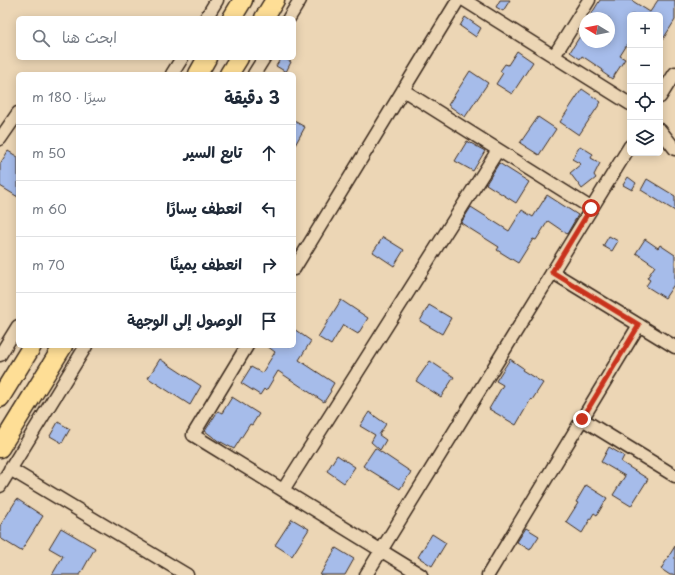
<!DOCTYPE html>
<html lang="ar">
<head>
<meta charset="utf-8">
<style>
	:root { --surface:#fff; --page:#f2f2f3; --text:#1f2937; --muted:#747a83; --line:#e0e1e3 }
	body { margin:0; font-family:"Playpen Sans","Playpen Sans Arabic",sans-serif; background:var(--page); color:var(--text); direction:rtl }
	.controls { position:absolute; right:12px; top:12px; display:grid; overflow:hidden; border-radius:6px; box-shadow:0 2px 10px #0003 }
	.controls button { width:36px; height:36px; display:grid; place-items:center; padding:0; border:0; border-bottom:1px solid var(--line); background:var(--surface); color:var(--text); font:20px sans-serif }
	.compass { position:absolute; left:579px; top:12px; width:36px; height:36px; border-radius:50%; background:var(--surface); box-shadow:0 2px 10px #0003; rotate:280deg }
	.stop { position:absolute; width:12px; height:12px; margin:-9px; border:3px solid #c8321e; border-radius:50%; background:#fff }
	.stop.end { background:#c8321e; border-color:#fff; box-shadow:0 1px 4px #0008 }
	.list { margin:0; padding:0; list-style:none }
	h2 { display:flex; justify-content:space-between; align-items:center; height:52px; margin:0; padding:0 16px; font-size:17px }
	h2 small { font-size:13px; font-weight:400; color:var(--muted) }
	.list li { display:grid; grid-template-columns:26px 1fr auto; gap:12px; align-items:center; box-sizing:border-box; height:56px; padding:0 16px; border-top:1px solid var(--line) }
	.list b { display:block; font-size:15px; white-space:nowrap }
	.list em { font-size:13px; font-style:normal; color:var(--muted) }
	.icon { flex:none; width:22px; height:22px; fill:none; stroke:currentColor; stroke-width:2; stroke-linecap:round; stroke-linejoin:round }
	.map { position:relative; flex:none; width:675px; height:575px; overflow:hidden; direction:ltr }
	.search { position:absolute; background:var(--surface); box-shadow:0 2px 10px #0003; left:16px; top:16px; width:280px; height:44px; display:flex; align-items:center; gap:10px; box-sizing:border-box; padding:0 14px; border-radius:6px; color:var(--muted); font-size:15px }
	.panel { position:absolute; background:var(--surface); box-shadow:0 2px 10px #0003; left:16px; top:72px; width:280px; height:276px; border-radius:6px; direction:rtl }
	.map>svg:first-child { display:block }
</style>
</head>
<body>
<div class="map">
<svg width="675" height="575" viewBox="0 0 675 575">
	<rect width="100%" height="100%" fill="#ecd6b5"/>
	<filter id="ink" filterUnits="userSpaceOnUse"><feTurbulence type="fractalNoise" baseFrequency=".025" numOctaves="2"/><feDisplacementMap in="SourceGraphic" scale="8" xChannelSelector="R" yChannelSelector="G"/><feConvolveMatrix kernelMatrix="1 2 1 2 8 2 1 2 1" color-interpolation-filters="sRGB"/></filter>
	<g filter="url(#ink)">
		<path fill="#a6bcea" stroke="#3b2a1e" d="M500,0H510L503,11L496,7Z
			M600,0H631L650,12L658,0H675V20L660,44V15H630V40L620,56L625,59L612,79L602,72L603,70L582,56L580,59L570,52L585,28V42H609V18H589Z
			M465,17L481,28L476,37L460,26Z
			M517,51L533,62L512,94L496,84L503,73L500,71L505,64L508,65Z
			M281,58H284L291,62L286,72L276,66Z
			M470,71L488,83L465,117L448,105Z
			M582,89L601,102L579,135L560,122Z
			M538,117L556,129L539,155L520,143Z
			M294,121L305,127L294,147Z
			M467,141L485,151L473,171L455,161Z
			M580,146L593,154L591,158L600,163L594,175L596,178L582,189L570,173L581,164L572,159Z
			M8,151L18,157V197L0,186V164Z
			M499,163L529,182L516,203L486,184Z
			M628,177L636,183L632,190L623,185Z
			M647,179L675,196V211L641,190Z
			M547,195L578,215L567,234L548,221L536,240L533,239L518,263L497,250L499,247L461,223L471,207L509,231L522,210L533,217Z
			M609,236L618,241L612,251L603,246Z
			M383,237L404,250L394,266L373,252Z
			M645,239L658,248L660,245L675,255V283L665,298L646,286L650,280L647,278L655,266L636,253Z
			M341,300L368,318L358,334L343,325L331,345L318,337Z
			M429,305L451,318L442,334L420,321Z
			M294,329L311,341L299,360L334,383L330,390L331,391L324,402L278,371L266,391L264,389L260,395L241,383L251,367L262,373L275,352L267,346H294Z
			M160,359L201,386L190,405L148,378Z
			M510,359L523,368L522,370L543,383L532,400L531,399L516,425L489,409L503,385L496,381Z
			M430,361L454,377L441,397L416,381Z
			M232,397L259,414L252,425L250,424L234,449L221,442V443L205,431L218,411L222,413Z
			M369,412L386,424L379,435L386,440L380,450L371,442L375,435L360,426Z
			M58,422L70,429L62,443L50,436Z
			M609,447L624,456L621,462L648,479L631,506L613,495L625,476L601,462Z
			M375,448L411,472L400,489L363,466Z
			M337,455L355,467L344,483L327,471Z
			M586,485L607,498L597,515L594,513L582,533L566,522L578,503L576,502Z
			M17,499L43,516L21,551L0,538V526Z
			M292,519L309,529L292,556L275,545Z
			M61,528L95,548L80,575H52L63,556L49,548Z
			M526,528L539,536L530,550L517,542Z
			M432,534L446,543L432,566L418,557Z
			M675,546V575H670L661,569Z
			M336,548L354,559L345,575H320Z"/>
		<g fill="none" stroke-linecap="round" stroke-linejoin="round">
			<g stroke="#3b2a1e" stroke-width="15">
				<path id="minor" d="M464,0L630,104
					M206,18L217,0
					M289,18L300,0
					M554,56L589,0
					M172,74L182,58
					M254,74L264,58
					M403,90L591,208
					M660,97L675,73
					M660,130L675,149
					M0,139L18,113
					M294,269L458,0
					M552,272L675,347
					M247,346L193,435L421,575
					M0,355L18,326
					M582,419L675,476
					M10,469L187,575
					M0,486L86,346
					M283,490L498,150
					M366,575L630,146
					M488,575L639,325"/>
			</g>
			<g stroke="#3b2a1e" stroke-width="21">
				<path id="primary" d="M232,18L243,0
					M264,18L275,0
					M198,74L207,58
					M229,74L239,58
					M0,398L32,346
					M0,448L63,346"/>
			</g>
			<use href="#minor" stroke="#ecd6b5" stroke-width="12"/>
			<use href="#primary" stroke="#fede96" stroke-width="18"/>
		</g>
	</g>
	<g fill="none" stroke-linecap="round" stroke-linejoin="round" filter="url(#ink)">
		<path stroke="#c8321e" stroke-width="5" d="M582,419L639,325L552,272L591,208"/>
	</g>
</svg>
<div class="controls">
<button>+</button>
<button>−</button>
<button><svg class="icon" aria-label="locate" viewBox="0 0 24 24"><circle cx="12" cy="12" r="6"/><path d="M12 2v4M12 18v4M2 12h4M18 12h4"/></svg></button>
<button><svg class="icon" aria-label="layers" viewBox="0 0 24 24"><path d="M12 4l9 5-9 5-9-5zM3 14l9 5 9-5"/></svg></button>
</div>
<svg class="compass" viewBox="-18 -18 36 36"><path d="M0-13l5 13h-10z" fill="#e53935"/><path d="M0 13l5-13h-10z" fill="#747a83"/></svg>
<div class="stop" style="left:591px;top:208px"></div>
<div class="stop end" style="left:582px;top:419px"></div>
<div class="search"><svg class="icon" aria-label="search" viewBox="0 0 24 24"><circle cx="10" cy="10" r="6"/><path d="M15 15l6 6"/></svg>ابحث هنا</div>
<section class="panel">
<h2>3 دقيقة<small>سيرًا · 180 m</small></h2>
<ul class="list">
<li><svg class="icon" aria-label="ahead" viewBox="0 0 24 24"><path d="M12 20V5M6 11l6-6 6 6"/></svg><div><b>تابع السير</b></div><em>50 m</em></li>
<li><svg class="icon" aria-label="left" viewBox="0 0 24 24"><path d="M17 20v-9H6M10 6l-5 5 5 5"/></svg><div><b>انعطف يسارًا</b></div><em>60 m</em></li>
<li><svg class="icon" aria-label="right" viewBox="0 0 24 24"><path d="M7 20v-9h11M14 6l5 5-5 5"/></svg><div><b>انعطف يمينًا</b></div><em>70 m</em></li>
<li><svg class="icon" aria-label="arrive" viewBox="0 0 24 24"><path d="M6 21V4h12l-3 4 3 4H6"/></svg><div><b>الوصول إلى الوجهة</b></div></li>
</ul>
</section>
</div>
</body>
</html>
